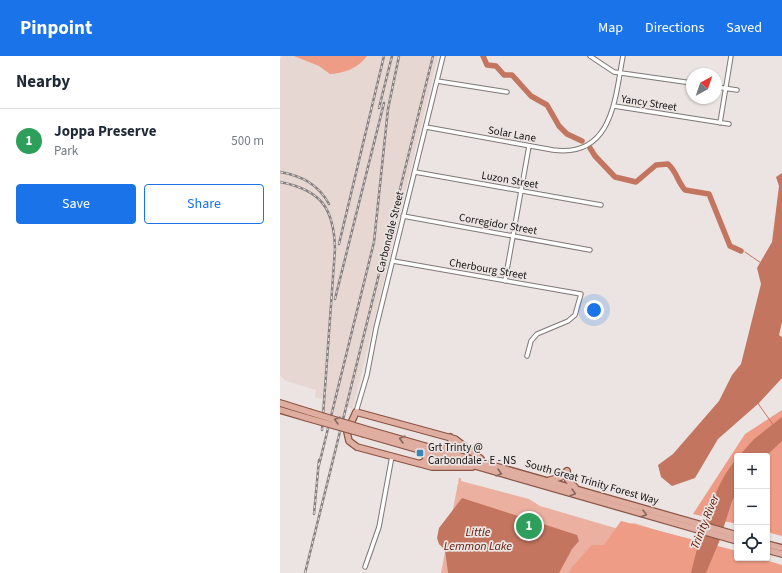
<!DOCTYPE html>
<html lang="en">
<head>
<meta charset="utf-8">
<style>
	:root { --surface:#fff; --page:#f6f6f7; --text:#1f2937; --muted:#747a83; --line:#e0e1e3; --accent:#1a73e8 }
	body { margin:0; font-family:"Source Sans 3",sans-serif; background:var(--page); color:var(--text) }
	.controls { position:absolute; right:12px; bottom:12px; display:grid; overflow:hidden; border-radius:4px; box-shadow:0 1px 3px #0004 }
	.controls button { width:36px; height:36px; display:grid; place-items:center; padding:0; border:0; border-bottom:1px solid var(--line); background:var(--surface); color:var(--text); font:20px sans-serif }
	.compass { position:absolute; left:406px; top:12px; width:36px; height:36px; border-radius:50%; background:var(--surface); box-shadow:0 1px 3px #0004; rotate:40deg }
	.you { position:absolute; left:314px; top:254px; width:14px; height:14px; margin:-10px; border:3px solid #fff; border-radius:50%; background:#1a73e8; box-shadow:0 0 0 6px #1a73e833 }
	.badge { display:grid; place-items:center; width:26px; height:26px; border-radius:50%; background:var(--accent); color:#fff; font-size:13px; font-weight:700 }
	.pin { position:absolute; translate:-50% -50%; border:2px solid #fff; box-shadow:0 1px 4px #0006 }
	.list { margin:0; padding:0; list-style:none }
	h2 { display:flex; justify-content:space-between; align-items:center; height:52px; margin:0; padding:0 16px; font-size:17px }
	h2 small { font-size:13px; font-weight:400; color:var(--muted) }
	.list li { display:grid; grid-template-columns:26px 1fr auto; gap:12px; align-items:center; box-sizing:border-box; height:64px; padding:0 16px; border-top:1px solid var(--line) }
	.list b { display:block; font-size:15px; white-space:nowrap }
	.list p { margin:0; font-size:13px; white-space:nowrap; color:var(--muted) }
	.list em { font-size:13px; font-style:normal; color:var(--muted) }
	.actions { display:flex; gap:8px; padding:12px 16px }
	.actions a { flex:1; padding:9px 0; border:1px solid var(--accent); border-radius:4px; text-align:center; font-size:14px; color:var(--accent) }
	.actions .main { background:var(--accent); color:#fff }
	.icon { flex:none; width:22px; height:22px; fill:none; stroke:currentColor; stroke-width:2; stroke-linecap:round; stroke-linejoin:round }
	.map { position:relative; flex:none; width:502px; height:517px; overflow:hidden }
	header { display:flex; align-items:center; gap:24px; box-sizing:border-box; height:56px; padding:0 20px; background:var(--accent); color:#fff }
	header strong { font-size:19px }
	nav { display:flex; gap:22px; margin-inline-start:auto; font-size:14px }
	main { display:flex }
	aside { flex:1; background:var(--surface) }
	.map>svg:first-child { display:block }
</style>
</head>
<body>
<header>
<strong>Pinpoint</strong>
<nav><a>Map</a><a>Directions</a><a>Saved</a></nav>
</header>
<main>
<aside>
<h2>Nearby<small></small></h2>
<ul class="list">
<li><span class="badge" style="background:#2e9e5b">1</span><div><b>Joppa Preserve</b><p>Park</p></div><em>500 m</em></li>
</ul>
<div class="actions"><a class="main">Save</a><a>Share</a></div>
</aside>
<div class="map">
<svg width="502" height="517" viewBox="0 0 502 517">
	<rect width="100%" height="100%" fill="#ebe4e2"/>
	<path fill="#e6d7d2" d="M2,0H158L74,348L72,353L67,351L65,362L41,355L42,343L35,341L36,334L6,325L0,319V4Z"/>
	<path fill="#ebb09f" d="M179,422H181V425L249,443L260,450L335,472L354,467L412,485L401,517H161Z"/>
	<path fill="#ee9c85" d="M14,0H87C78,12 65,17 50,18L39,10Z
		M502,354V480L487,476V400H457V468L413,458L465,378Z
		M341,465L457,495V502H479L502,509V517H289L291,512L312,489H324Z"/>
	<path fill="#c3755f" d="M502,117V266L499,279L502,281V322L479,347L438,383L415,422L392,430L381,421L378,409L393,398L439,345L452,319L461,308L481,228L477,212L492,186L499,130L496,121Z
		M502,361V385L486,400H459L474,383Z
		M457,402V437L452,445L439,486L426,517H411C420,481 432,431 457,402Z
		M182,442L297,479L299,485L292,493L279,517H168L165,494L159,488L157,482L159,472Z"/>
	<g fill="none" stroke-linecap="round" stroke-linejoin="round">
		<path stroke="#c3755f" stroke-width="1" d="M465,196L481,207
			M477,346L494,370"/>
		<path stroke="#c3755f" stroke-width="5.5" d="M203,0L207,9L216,10L224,19H232L251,40L267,49L279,70L287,78L302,85
			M310,92L315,100L335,121L356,126L376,109L388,108C397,116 397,125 405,134L429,138L450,190L461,195"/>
		<g stroke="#7e7876" stroke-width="5.5">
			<path id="street" d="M310,0L334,16L412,27
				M157,25L227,36
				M436,31L457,34
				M334,50L449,68
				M440,67L451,0
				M146,71L273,94C333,102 335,42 343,0
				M135,116L321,149
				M123,160L310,194
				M113,205L301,238L295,259L288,265L257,278L251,285L247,300
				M225,225L249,90
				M76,356L87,319L96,272L163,0
				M85,511L99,471L112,400"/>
		</g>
		<g stroke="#8b5444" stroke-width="8">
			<path id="primary" d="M0,347L29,356
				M0,354L27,362
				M85,373L457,479
				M84,378L457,485
				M162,393L169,392L173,389L170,381
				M141,407L144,406L147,402L142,395
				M192,411H152L77,391L69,385L67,376L76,356L175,383L201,403
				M287,415L288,424L295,431
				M270,424L281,421L287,415
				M487,488L502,492
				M487,494L502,498"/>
		</g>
		<use href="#street" stroke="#fff" stroke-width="3.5"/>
		<use href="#primary" stroke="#e0aea0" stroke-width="5.5"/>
		<g stroke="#868180" stroke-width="2.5">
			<path id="rail" d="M99,52L112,0
				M0,116C22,120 38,128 49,148
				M0,126C41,134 54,152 55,193L42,374
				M59,188L104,0
				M55,243L104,47
				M39,409L94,186L108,53L119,0
				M34,458L39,404
				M25,517L153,0"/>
		</g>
		<use href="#rail" stroke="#ebe4e2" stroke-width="1" stroke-dasharray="3" stroke-linecap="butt"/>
		<g stroke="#8b5444" stroke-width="8" stroke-linecap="butt">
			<path id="primary-bridge" d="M29,356L85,373
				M27,362L84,378"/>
		</g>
		<use href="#primary-bridge" stroke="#e0aea0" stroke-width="5.5"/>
	</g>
	<defs><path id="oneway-chevron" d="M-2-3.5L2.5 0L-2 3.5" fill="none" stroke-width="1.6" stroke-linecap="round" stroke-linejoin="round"/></defs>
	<g stroke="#84675f">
		<use href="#oneway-chevron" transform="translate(57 364) rotate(-164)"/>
		<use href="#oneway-chevron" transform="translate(122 383) rotate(-164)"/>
		<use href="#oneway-chevron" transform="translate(219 417) rotate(15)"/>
		<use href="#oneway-chevron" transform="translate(293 437) rotate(16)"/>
		<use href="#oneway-chevron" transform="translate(364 458) rotate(16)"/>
	</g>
	<rect fill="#3b86b9" stroke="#ebe4e2" stroke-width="1.5" x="136" y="393" width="8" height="8" rx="2"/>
	<g text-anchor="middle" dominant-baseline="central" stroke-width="3.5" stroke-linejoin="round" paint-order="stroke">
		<g font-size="11" fill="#131110" stroke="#ebe4e2">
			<text transform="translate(369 47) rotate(9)">Yancy Street</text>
			<text transform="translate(232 78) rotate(10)">Solar Lane</text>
			<text transform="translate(230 124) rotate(10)">Luzon Street</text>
			<text transform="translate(218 168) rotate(10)">Corregidor Street</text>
			<text transform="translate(110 176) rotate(-76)">Carbondale Street</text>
			<text transform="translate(208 213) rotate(10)">Cherbourg Street</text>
			<text transform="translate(312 426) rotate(16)">South Great Trinity Forest Way</text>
		</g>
		<g font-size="11" fill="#131110" stroke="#ebe4e2" text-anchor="start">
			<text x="148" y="391">Grt Trinty @<tspan x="148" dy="13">Carbondale - E - NS</tspan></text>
		</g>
		<g font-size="12" font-style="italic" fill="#611904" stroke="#ebe4e2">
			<text transform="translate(425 466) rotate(-68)">Trinity River</text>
			<text x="198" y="476">Little<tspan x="198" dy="14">Lemmon Lake</tspan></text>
		</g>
	</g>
</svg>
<div class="controls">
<button>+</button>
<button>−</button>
<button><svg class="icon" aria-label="locate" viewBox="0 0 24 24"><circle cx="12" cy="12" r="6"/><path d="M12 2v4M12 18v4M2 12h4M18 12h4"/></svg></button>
</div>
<svg class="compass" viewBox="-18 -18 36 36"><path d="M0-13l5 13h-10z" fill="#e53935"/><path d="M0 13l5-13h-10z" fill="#747a83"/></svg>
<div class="you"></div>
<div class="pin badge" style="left:249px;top:470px;background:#2e9e5b">1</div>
</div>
</main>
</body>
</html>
